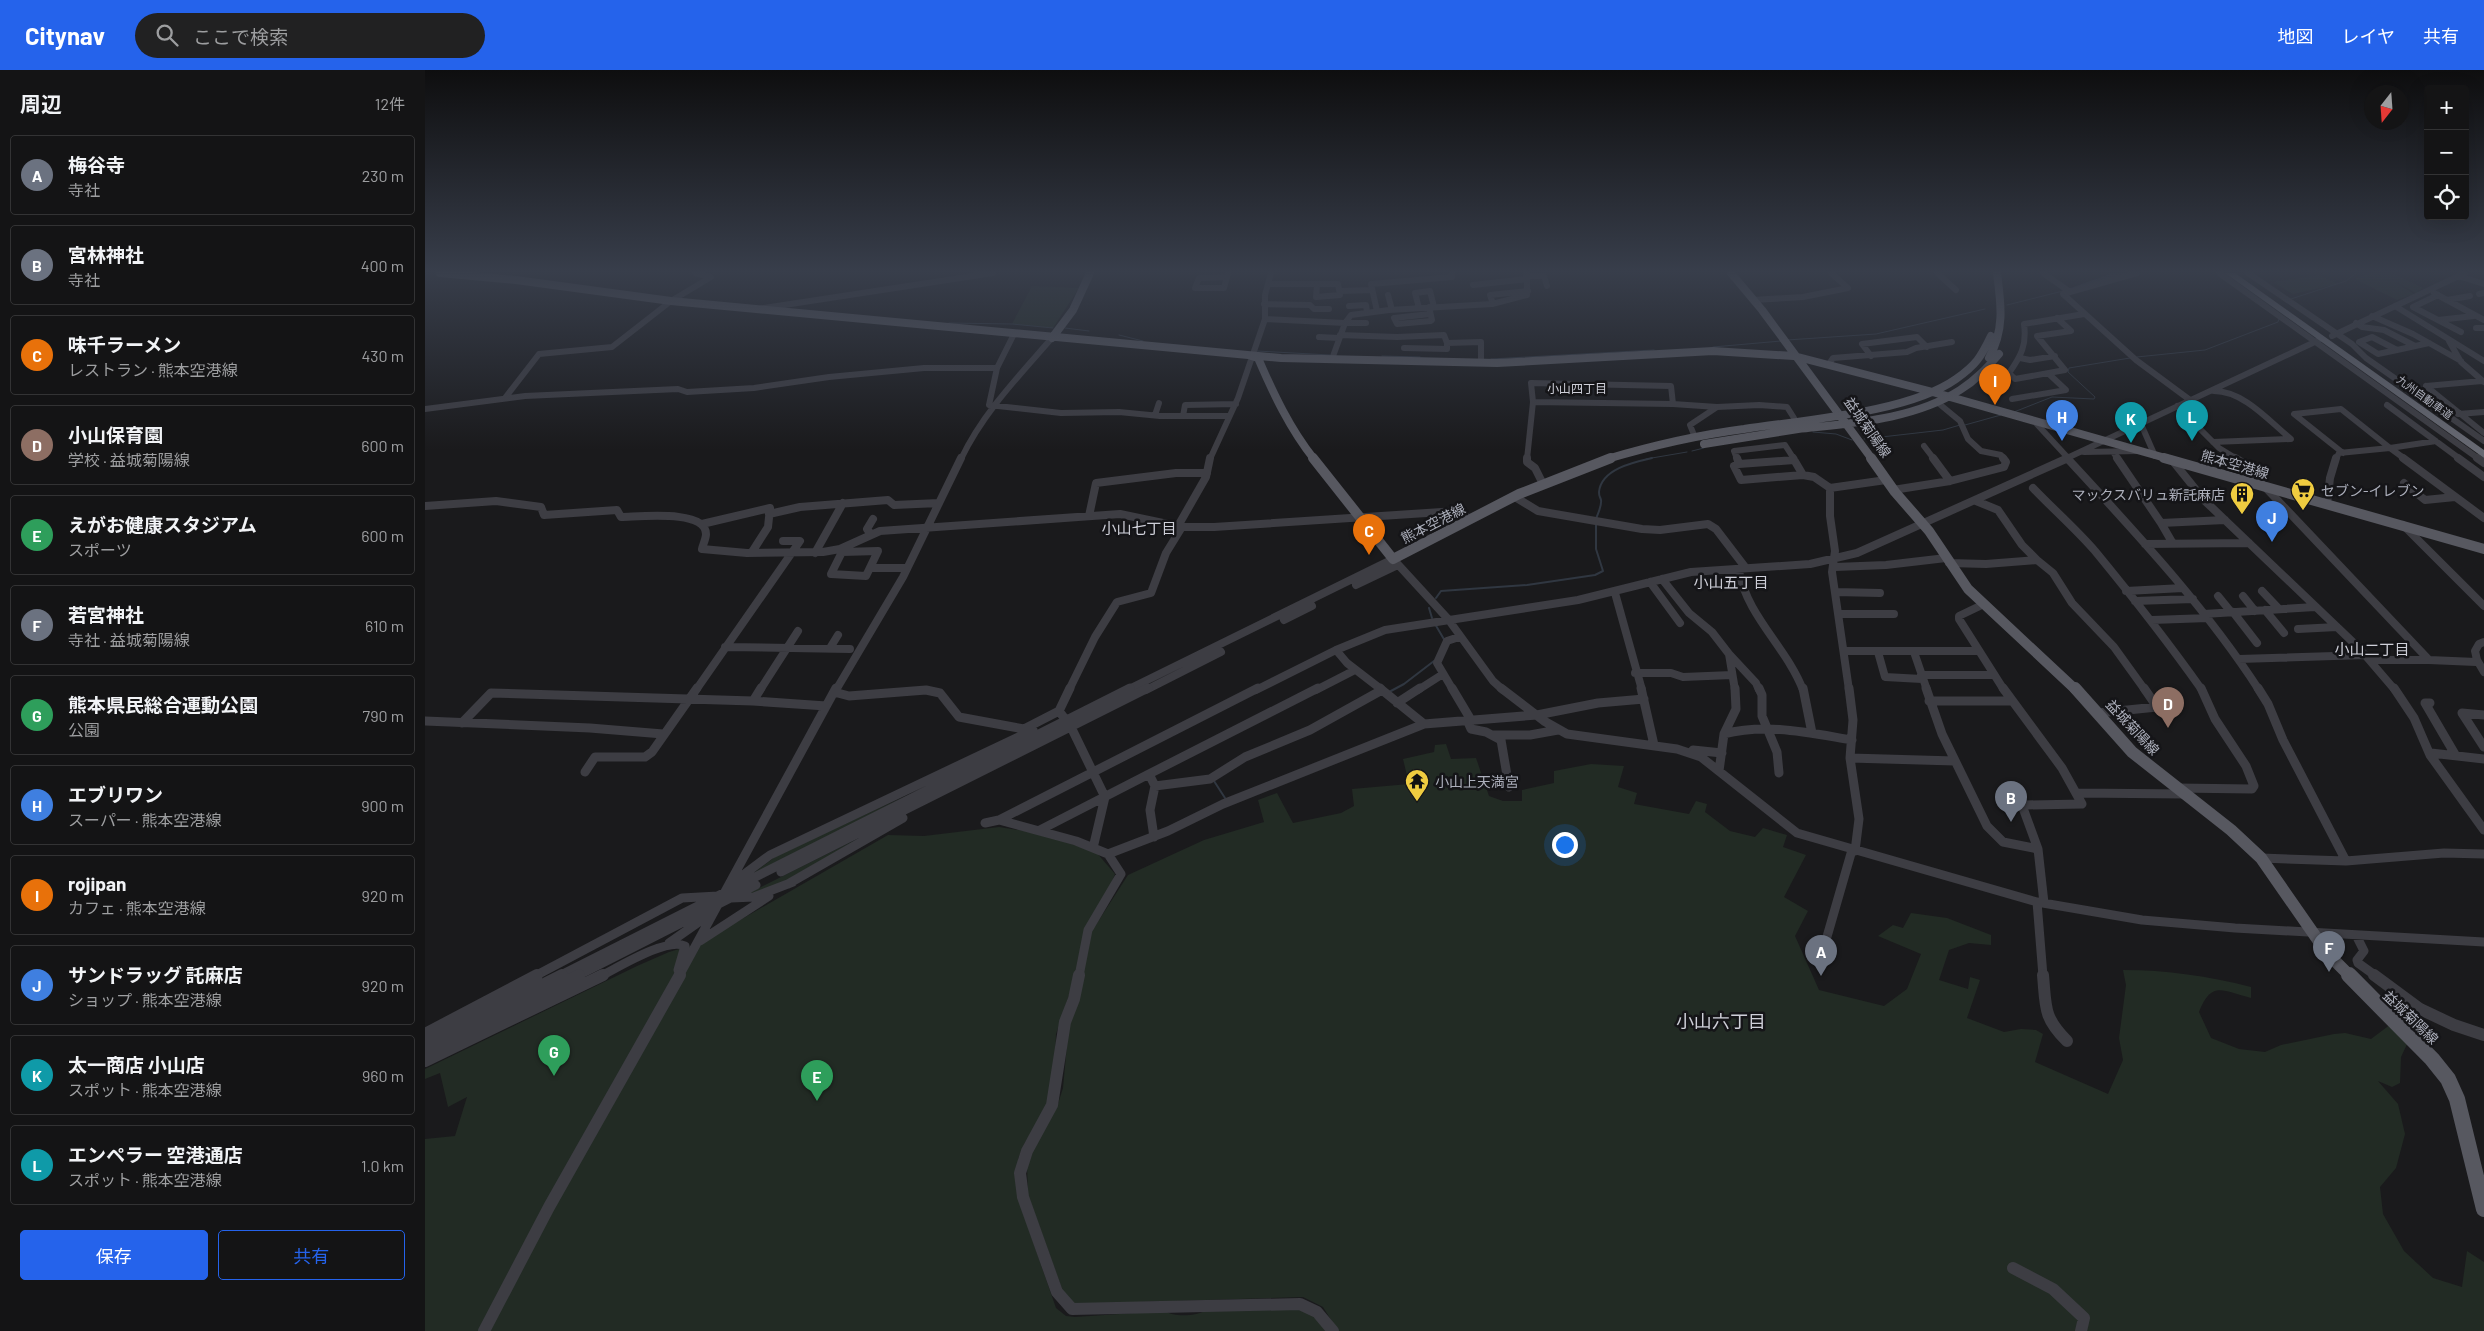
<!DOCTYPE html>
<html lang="ja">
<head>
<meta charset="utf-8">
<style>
	:root { --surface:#141415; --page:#212122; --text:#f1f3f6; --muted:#9d9ea0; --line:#333334; --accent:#2563eb }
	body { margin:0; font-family:Barlow,"Noto Sans JP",sans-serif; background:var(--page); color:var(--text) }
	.controls { position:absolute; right:15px; top:15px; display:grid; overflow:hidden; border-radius:5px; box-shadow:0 5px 20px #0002 }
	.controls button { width:45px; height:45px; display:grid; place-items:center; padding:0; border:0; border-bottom:1px solid var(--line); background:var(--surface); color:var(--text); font:25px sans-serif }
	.compass { position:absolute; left:1939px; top:15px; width:45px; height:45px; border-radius:50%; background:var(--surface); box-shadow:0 5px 20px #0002; rotate:197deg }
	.you { position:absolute; left:1139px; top:774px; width:18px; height:18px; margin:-12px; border:4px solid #fff; border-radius:50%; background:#1a73e8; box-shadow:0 0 0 8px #1a73e833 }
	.badge { display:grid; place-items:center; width:32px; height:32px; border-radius:50%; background:var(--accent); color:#fff; font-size:16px; font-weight:700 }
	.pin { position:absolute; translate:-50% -41px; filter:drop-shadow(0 1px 2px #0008) }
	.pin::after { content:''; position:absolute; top:26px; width:18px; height:15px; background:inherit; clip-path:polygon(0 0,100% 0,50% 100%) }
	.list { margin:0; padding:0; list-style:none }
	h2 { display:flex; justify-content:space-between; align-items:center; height:65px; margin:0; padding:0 20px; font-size:21px }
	h2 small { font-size:16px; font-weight:400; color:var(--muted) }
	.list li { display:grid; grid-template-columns:32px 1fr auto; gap:15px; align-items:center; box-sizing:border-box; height:80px; margin:0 10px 10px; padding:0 10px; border:1px solid var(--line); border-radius:5px }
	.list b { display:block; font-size:19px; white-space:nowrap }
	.list p { margin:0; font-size:16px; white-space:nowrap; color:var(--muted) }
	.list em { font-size:16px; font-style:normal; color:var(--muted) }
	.actions { display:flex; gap:10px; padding:15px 20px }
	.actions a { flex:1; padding:11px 0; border:1px solid var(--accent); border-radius:5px; text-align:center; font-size:18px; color:var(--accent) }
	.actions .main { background:var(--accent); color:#fff }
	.icon { flex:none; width:28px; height:28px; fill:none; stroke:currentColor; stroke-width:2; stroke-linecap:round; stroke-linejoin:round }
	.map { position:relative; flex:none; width:2059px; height:1261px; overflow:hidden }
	header { display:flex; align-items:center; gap:30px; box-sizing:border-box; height:70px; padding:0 25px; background:var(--accent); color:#fff }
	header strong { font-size:24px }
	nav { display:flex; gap:28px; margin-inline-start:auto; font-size:18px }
	.search { width:350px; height:45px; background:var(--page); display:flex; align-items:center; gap:12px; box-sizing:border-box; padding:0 18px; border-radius:28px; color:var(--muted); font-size:19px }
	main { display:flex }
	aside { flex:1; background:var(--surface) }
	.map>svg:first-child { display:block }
</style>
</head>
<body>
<header>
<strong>Citynav</strong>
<div class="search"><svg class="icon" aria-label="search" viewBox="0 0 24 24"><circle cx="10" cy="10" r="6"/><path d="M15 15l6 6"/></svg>ここで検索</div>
<nav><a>地図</a><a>レイヤ</a><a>共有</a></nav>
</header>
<main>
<aside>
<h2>周辺<small>12件</small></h2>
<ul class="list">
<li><span class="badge" style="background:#6b7280">A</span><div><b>梅谷寺</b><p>寺社</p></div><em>230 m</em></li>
<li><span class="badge" style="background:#6b7280">B</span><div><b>宮林神社</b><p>寺社</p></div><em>400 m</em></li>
<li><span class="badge" style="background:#e8710a">C</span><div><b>味千ラーメン</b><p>レストラン · 熊本空港線</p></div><em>430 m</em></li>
<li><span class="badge" style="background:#8d6e63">D</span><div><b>小山保育園</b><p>学校 · 益城菊陽線</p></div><em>600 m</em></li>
<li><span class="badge" style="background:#2e9e5b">E</span><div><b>えがお健康スタジアム</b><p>スポーツ</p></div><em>600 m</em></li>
<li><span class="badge" style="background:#6b7280">F</span><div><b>若宮神社</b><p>寺社 · 益城菊陽線</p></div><em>610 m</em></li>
<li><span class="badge" style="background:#2e9e5b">G</span><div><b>熊本県民総合運動公園</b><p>公園</p></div><em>790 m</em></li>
<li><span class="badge" style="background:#3f7fe0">H</span><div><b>エブリワン</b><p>スーパー · 熊本空港線</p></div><em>900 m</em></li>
<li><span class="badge" style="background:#e8710a">I</span><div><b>rojipan</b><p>カフェ · 熊本空港線</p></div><em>920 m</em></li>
<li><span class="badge" style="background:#3f7fe0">J</span><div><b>サンドラッグ 託麻店</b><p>ショップ · 熊本空港線</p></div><em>920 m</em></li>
<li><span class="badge" style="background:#0f9aa8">K</span><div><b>太一商店 小山店</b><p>スポット · 熊本空港線</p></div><em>960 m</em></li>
<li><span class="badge" style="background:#0f9aa8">L</span><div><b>エンペラー 空港通店</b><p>スポット · 熊本空港線</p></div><em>1.0 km</em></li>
</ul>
<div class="actions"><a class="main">保存</a><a>共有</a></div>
</aside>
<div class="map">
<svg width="2059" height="1261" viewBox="0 0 2059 1261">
	<rect width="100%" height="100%" fill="#1a1a1c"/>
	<path fill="#222b24" d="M1945,203H1967L1998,218L1991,223L1970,212L1989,224L1972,230L1930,209Z
		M1894,205L1913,214L1868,224L1848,212Z
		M607,216L654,218L628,258L587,254Z
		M1021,674L1026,689L1051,688L1064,726L1078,731H1097V720L1129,713V701L1166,694L1199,696L1193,717L1212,723L1209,734L1264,744L1271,731L1282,734L1280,742L1305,761L1330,767L1338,758L1362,765L1358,777L1381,785L1359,827L1383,841L1370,866L1394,920L1459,936L1482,919L1496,884L1453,866L1468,855L1478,858L1486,843L1522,848L1566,865V875L1544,873L1524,880L1514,910L1543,919L1545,907L1555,910L1542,948L1579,962L1596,959L1611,960L1618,964L1610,992L1683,1024L1698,990L1694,968L1701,915L1698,900C1742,900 1783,906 1826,917V928C1797,921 1787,910 1774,942L1786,968L1814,979L1840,982L1856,975L1909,964L1920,963L1946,969L1966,954L1984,970L1976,987L1975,1013L1967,1017L1953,1011L1973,1034L1980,1064L1971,1098L1955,1117L1958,1144L1979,1181L2008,1208L2037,1217L2042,1181L2059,1192V1261H913L898,1237L878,1227L649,1234L640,1227L603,1125L602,1095L606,1081L632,1037L638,1018L644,953L665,864L703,805L779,770L839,752L833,730L852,723L868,753L916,743L929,736L927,719L984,714L978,689L1009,682L1010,675Z
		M485,724L319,810L354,784Z
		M574,757L613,763L671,782L690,804L650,907L631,964L629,1017L618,1045L599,1074L593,1089V1128L631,1238L641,1246L650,1247L740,1241C750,1248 773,1246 784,1239L874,1238L889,1245L901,1261H0V1069L30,1066L42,1027L23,1037L15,1003L0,1009V999L212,896L244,882L275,873L463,765L499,766Z
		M454,758L342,821L318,826Z"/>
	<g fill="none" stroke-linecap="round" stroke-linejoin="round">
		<path stroke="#303741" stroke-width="1" d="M1866,229L1921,211L1932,203
			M1582,235L1638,221
			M524,253L587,254L628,258
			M640,258L664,261
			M694,265L718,271
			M1362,270L1451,264L1560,239
			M1288,277L1356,271
			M832,281L905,285
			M957,286L995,287
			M1712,287L1780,280L1853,252L1854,249
			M1066,289L1229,280
			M1589,342L1627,327L1669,329L1670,327L1643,302L1644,298L1705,288
			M1540,355L1576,345
			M1388,362L1411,364L1427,370
			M1439,369L1518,360L1535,355
			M1267,381L1279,378
			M1221,389L1262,382"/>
		<path stroke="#303741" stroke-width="2" d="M1171,449C1173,443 1177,436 1176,430C1175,426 1174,427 1174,422C1176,399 1209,392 1227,388
			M1011,528L1016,521L1102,515L1170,505L1178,501L1171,479V453
			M1004,538L1007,548
			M1010,554L1020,571
			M964,622L979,614L1009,591
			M789,711L800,728"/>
		<path fill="#303741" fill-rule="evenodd" d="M1688,203H1700L1647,222L1640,220Z"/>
		<path stroke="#3d3d43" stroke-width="6" d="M1512,203L1531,220
			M1618,203L1645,222
			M1712,203L1638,224L1711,290L1765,330
			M1794,203L2054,389
			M1823,203L1927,274L1941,288L2059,371
			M1101,206H1119L1122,216
			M2033,206L2059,214
			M802,207L799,218H770L774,208Z
			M802,207L803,203
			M843,214H913L915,225L891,227L892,215
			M1048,215L1102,209
			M915,221L947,220
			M2009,223L2059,250
			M2054,224L2059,223
			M963,225L967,240
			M2013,225L1988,237L2036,262
			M1328,230L1378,227L1423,218L1406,203
			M2022,230L2045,226
			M839,234L885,235L889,239H904
			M1068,234L1065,225L1103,221
			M924,236L941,235L942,242
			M1970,236L2059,291
			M1004,237L1007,250L1006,251L972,254L969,248L1005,244
			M994,238L990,223L1005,221L1009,237
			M333,239L568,203
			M952,241L946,214L1027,207V203
			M1947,246L1988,264L2036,291
			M1632,248L1646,261L1612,266L1640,300L1590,309L1584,303C1596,286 1602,275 1599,254L1659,244
			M840,249L920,253L926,245L964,240L1067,234L1102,225V203
			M2013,250L2049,246
			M1931,253L1937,257L1959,260L1990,276
			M2051,258H2059
			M589,264L572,298L564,335L636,343L694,342L735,346H803
			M915,265L972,267L1019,265L1022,273L1056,272V292
			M1907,266L2040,203
			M894,267L914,268
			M1947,267L1972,280L1953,284L1934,272Z
			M2024,271L2036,292L2059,312
			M979,278L1022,279V273
			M1972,280L2004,273
			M1446,286L1437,274L1492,267L1502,277
			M1595,288L1605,290L1630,286
			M907,289L920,253H941
			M1404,294L1408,288L1482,282L1491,278L1527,272
			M2001,316L2059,363
			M2001,316L2057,311
			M80,328L114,284L187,277L246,231L286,207L270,203
			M1587,329L1641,320L1625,305
			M1108,332L1248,334L1292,337
			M1512,332L1535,351L1543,369L1556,381L1576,385L1579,389
			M1962,335L2035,389
			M1752,336L1794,378L1812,389
			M0,339L100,326L253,319L262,322L329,318L404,307L499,298H572
			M2033,344L2059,342
			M730,345L734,333
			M758,346L760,335L811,334
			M1609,351L1644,389
			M1716,354L1730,386
			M1269,365L1265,355L1292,337L1334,335L1362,337L1369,348
			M1788,372L1866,369C1844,351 1819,321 1789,321
			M1499,376L1509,389
			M1659,382L1714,381
			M1688,382L1693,389
			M1918,383L1869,344L1916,339L1965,378L2011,371
			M536,389C558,343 593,307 626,269
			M785,389L813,328L840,249V225L846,203
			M1102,389L1108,332L1106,313L1246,316L1248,334
			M1312,389L1309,381L1360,375L1369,389
			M1640,389L1894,270
			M1911,389L1914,383L1965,378L1980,389"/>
		<path stroke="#3d3d43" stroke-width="8" d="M1102,388V392L1110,398L1118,414
			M1312,388L1314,394L1309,396L1316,410L1378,405
			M1368,388L1378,405
			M1508,388L1525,411
			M1642,388C1710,462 1779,535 1834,620
			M1692,388L1736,453
			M1810,388L1823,396L1841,418L2004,590L2051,592
			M1978,388L2059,448
			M2033,388L2059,407
			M2052,388L2059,393
			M1747,390L1780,431L1934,578L1970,620
			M1314,394L1369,390
			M1378,405L1389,407L1405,418L1461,410
			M1979,413L2000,430L2030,427
			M1405,418V446L1410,481L1407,502L1424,620
			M1608,418C1628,439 1651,459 1670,481C1707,526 1743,572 1777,620
			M1468,420L1525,411L1579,397L1581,392L1578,388
			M1090,427L1113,441L1217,459L1235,460L1283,454L1291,459L1320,497L1314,501C1322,546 1362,578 1378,620
			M1551,431L1573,440L1597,475L1612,490
			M1902,434L1905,408L1911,388
			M0,436L71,431L116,437L119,445L192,440L196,447C213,447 281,439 281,464C281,469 278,474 277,479L322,483L398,482L415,479L455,461L695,444L757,457H789L1032,441L1045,449
			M344,444L375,437L463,430L469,435L514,433
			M664,446L671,413L751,403H782
			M277,454L345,438L343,457L327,482
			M1978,455L2059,536
			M753,456L781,407L785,388
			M445,463L442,459L448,449
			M1747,472L1736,453L1800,450
			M1720,474L1824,473
			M417,482L453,481L441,506L406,504L419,478
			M390,483L418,433
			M1524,493L1561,494L1612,490L1628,503L1647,533L1689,577L1720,620
			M1410,497L1461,495L1521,488
			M445,498H482
			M1237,509L1264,543L1287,562L1304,584
			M1225,512L1255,553
			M931,515L973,495
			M1701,521L1758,518
			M1837,521L1854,539
			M1410,522L1455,523
			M1190,523L1217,620
			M1793,526L1806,542
			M1818,526L1830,541
			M1710,531L1768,529
			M1559,534L1534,546V549L1579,620
			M1840,540L1859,563
			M1808,542L1832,573
			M1414,544H1469
			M1779,544L1890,537
			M859,550L887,536
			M1727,550L1783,548
			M1873,559L1912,557
			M2059,572L2054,574L2050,581L2052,590L2059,602
			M300,577L425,579
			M405,578L413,565
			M911,580L922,593L957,620
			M1420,581H1553
			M1453,582L1460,607L1497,609
			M1489,582L1502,620
			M1814,589L1941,585
			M1945,590H2004
			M1210,603H1246L1258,607L1307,605
			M1496,605H1569
			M271,620L375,471H358
			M335,620L373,561
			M411,620L478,507L536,388
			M644,620L670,567L692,532L726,523L741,483L757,457
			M702,620L968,489L1023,549L1068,611L1078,620
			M721,620L796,582
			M831,620L911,580L960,560L1153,530L1266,502L1385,494L1432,483L1643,388
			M891,620L930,600
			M993,620L1018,604
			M1028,620L1012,593L1022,571L1034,567
			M1310,620L1304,584L1331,613L1334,620"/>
		<path stroke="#3d3d43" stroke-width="9" d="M1027,618L1046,650
			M1076,618L1119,651L1142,664L1252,679L1276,687L1372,763L1612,832L1717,850L1810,858L2059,872
			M1216,618L1229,675
			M1334,618L1337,625V646L1352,682L1354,703
			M1378,618L1387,663
			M1424,618L1428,650L1425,688L1434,749L1430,781
			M1501,618L1517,664L1562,756L1578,772L1613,779
			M1578,618L1637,698L1657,734L1601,735L1598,738L1613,779L1619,833
			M1833,618L1843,634L1858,670L1921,791
			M1969,618L1989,648L2005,685L2059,760
			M957,620L999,654
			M409,622L424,626L501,620L515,623L534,647L599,659L634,641L646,657L680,727L668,778
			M328,631L336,618
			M1504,631H1587
			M972,633L995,618
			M2005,633H2000L2031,686
			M634,641L645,618
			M1673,643L1732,637L1719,618
			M2059,645L2037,643L2059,677
			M1042,650L1046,659L1061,662L1076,670L1084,717
			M0,651L165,658L238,664
			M37,653L66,623L328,631L401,636
			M1299,664L1311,639L1310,618
			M1067,665H1105L1133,660
			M1268,680L1297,683
			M2006,683L2059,689
			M1425,688L1530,691
			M1294,701L1299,664C1342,653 1384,663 1427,670
			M160,702L170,687H220L227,682L272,618
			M724,704L893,618
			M1752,718L1827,719L1829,716L1821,696L1790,649L1776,618
			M1653,723L1760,724
			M574,750L651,771L683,784L743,761L798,734L999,654L1112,645L1173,633L1219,629
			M560,753L574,750L833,618
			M615,760L724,704L730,716L785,709L820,687L885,660L957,620L955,618
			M729,767L725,740L730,716
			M1836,788L1921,791L2019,783L2059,784
			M356,802L723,618
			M306,814L345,785L608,660
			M363,814L478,748
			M306,828L329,827L368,812
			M1612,832L1618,906
			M1931,865L1939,881L1932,890L1933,893L1951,906
			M275,871L344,826
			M244,873L288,842
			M1397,884L1427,780
			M110,906L257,828L293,826
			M134,906L705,618
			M152,906L331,815
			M176,906C194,897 242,867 260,876L253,900
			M254,906L411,618
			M654,906L663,860L696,804L683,784"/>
		<path stroke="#3d3d43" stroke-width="12" d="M654,905L649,929L640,952L627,1035L602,1081L595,1103L598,1127L632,1222L647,1239L875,1234L892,1242L908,1261
			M1618,905C1621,937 1618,947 1642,971
			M1949,905L1995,939L2029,955L2059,965
			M0,964L112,905
			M0,974L137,905
			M0,983L154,905
			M0,991L178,905
			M1588,1198L1628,1219L1659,1248L1656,1261
			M59,1261L124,1137L255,905"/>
		<path stroke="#575860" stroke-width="8" d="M15,203L91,210L246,231L856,288L1072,293L1288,281L1369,286L1504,321L1744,389
			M1306,203L1337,240L1447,389
			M627,268L648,240L665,203
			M826,286L833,288C848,323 865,359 889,389
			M1564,288C1580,259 1576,234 1572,203
			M1279,374C1310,369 1342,364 1373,359C1427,353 1488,350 1535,320C1551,310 1562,298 1574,284
			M1182,389C1226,376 1273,365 1319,359C1377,350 1483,343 1531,309C1551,295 1556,287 1566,266"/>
		<path stroke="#575860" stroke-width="10" d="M888,388L968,489L1094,424L1186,388
			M1446,388L1470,422L1504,461L1543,519L1651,620
			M1739,388L2059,479"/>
		<path stroke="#575860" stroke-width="12" d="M1650,618L1707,682L1806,760L1836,788L1902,883L1925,906"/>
		<path stroke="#575860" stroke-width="16" d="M1924,905L2007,989L2023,1009L2032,1029L2059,1139"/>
		<path fill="#676972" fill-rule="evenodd" d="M1800,203H1810L2059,380V388Z"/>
	</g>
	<linearGradient id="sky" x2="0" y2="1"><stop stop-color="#0e0e0f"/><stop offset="0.53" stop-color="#383e4b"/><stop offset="1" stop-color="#383e4b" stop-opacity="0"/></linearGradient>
	<rect width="2059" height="380" fill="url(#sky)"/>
	<defs>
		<g id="supermarket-pin" transform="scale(1.25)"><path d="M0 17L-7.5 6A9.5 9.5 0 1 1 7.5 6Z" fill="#efcc40" stroke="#151518"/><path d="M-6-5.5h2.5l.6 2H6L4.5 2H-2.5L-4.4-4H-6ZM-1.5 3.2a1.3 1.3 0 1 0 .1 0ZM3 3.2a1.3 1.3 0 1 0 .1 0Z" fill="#111"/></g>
		<g id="building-pin" transform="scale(1.25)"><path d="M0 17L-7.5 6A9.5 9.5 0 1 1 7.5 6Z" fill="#efcc40" stroke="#151518"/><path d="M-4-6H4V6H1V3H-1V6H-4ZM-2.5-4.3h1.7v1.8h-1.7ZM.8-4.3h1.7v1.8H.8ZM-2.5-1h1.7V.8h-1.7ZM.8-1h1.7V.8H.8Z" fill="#111"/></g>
		<g id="temple-pin" transform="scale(1.25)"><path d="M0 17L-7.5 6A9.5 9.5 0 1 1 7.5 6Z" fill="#efcc40" stroke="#151518"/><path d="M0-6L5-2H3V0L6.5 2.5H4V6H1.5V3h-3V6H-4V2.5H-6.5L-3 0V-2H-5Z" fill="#111"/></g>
	</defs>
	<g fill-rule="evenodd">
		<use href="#supermarket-pin" x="1878" y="420"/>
		<use href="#building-pin" x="1817" y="424"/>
		<use href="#temple-pin" x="992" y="711"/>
	</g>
	<g text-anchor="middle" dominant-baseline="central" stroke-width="5" stroke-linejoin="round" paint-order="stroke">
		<g font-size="11" fill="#adb0bc" stroke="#151518">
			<text transform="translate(2000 327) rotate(36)">九州自動車道</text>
		</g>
		<g font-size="12" fill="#cecfd8" stroke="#151518">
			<text x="1152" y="318">小山四丁目</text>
		</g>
		<g font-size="14" fill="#adb0bc" stroke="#151518">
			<text transform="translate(1443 357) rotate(55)">益城菊陽線</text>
			<text transform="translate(1810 394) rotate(16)">熊本空港線</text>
			<text transform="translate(1008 453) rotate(-27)">熊本空港線</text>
			<text transform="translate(1708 657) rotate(47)">益城菊陽線</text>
			<text transform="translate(1986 947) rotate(44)">益城菊陽線</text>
		</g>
		<g font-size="14" fill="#adb0bc" stroke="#151518" text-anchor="start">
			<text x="1896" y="420">セブン-イレブン</text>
			<text x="1800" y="424" text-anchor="end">マックスバリュ新託麻店</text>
			<text x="1010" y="711">小山上天満宮</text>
		</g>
		<g font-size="15" fill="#cecfd8" stroke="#151518">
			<text x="714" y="458">小山七丁目</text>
			<text x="1306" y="512">小山五丁目</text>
			<text x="1947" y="579">小山二丁目</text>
		</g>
		<g font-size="18" fill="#cecfd8" stroke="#151518">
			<text x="1296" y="951">小山六丁目</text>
		</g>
	</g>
</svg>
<div class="controls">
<button>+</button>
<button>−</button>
<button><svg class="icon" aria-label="locate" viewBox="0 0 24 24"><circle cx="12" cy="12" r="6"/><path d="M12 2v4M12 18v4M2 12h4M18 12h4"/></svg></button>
</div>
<svg class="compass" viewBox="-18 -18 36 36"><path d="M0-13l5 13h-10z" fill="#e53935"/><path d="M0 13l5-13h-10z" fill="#9d9ea0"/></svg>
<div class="you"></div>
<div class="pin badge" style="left:1396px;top:906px;background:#6b7280">A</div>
<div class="pin badge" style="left:1586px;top:752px;background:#6b7280">B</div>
<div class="pin badge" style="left:944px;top:485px;background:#e8710a">C</div>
<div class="pin badge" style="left:1743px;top:658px;background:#8d6e63">D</div>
<div class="pin badge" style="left:392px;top:1031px;background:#2e9e5b">E</div>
<div class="pin badge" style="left:1904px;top:902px;background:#6b7280">F</div>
<div class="pin badge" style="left:129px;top:1006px;background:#2e9e5b">G</div>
<div class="pin badge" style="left:1637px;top:371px;background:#3f7fe0">H</div>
<div class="pin badge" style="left:1570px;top:335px;background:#e8710a">I</div>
<div class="pin badge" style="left:1847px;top:472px;background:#3f7fe0">J</div>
<div class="pin badge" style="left:1706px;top:373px;background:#0f9aa8">K</div>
<div class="pin badge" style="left:1767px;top:371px;background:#0f9aa8">L</div>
</div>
</main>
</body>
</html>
